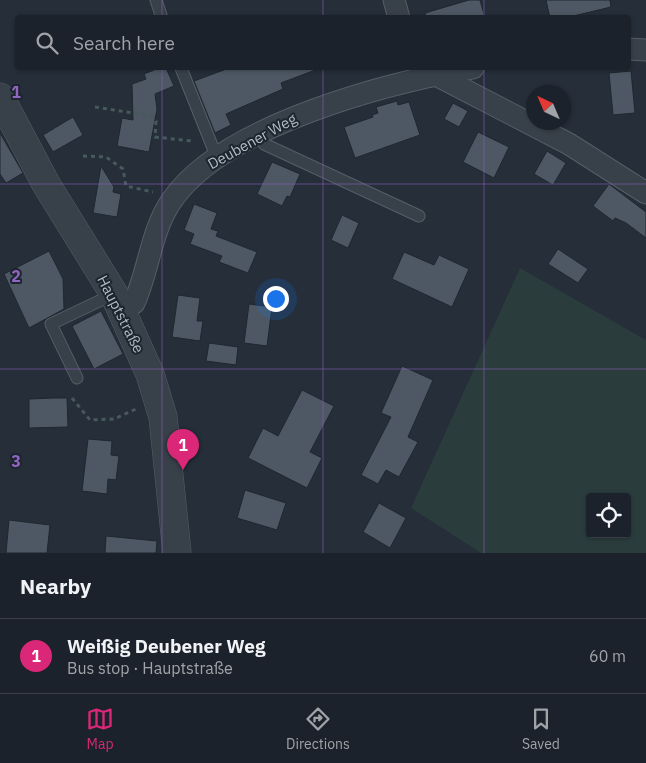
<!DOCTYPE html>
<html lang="en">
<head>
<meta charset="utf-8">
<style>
	:root { --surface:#1c222b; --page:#252a33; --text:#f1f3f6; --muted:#a0a4a9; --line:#3a3f47; --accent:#db2777 }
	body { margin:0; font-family:"IBM Plex Sans",sans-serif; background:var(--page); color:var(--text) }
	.controls { position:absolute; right:15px; bottom:15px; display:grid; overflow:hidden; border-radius:5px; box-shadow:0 1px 4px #0004 }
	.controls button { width:45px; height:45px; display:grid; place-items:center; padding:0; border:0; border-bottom:1px solid var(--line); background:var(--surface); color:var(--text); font:25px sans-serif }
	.compass { position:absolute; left:526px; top:85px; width:45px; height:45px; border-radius:50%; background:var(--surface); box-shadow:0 1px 4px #0004; rotate:316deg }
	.you { position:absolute; left:275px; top:298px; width:18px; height:18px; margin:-12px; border:4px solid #fff; border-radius:50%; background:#1a73e8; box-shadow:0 0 0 8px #1a73e833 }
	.badge { display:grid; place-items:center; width:32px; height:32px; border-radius:50%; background:var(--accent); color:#fff; font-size:16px; font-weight:700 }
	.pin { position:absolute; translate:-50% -41px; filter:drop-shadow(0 1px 2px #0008) }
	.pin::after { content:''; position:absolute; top:26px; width:18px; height:15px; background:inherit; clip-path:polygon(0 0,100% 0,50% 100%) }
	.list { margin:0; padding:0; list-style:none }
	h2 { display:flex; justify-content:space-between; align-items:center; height:65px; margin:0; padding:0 20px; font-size:21px }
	h2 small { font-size:16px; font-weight:400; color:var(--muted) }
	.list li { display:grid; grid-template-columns:32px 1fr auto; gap:15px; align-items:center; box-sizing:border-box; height:75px; padding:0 20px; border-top:1px solid var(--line) }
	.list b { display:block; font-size:19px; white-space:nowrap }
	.list p { margin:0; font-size:16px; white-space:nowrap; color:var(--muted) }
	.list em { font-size:16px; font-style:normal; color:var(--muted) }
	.icon { flex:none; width:28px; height:28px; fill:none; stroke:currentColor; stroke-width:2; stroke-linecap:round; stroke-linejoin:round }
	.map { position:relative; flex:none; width:646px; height:553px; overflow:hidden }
	.search { position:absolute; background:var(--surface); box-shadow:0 1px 4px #0004; left:15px; right:15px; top:15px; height:55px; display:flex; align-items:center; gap:12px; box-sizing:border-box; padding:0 18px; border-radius:5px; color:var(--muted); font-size:19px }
	.sheet { height:140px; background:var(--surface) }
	nav { display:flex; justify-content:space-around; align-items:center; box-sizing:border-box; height:70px; border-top:1px solid var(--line); background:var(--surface); font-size:14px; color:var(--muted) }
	nav a { display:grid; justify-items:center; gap:2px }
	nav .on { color:var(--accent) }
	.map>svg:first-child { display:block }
</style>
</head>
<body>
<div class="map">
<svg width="646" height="553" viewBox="0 0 646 553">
	<rect width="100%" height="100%" fill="#252e39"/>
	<path fill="#2a3c3c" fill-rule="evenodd" d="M520,268L646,340V553H481L411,508ZM590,497H627V534H590Z"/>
	<path fill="#4d5864" stroke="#1f2730" d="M469,0H480L485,18H426L425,13Z
		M546,0H610L611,7L565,18H550Z
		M159,68H166L174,86L155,94L157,109L149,152L117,146L122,118L133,120L132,84L146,79L144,74Z
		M229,68H318V69L281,83L283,89L226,114L231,125L215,133L194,81Z
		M631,71L635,113L613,115L609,73Z
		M397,101L398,105L409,102L420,135L355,158L344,127L373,117L372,115L378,113L376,107Z
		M453,103L468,111L459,127L444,119Z
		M73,117L83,135L53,152L43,135Z
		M478,132L509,147L494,178L463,162Z
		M0,133L23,173L6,183L0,174Z
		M547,151L566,163L553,185L534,174Z
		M272,162L300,174L290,197L287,196L282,206L257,194Z
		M101,166L114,187L113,192L121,194L117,217L93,213Z
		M609,184L646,212V238L626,223L615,218L613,221L593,206Z
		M194,204L217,213L211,229L218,231L216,236L257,252L248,273L219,262L222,256L190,244L194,234L184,230Z
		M342,215L359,223L348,248L331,240Z
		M558,249L588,269L578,283L548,264Z
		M49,251L63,279L64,309L29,328L4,274Z
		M404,252L434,265L439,255L469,269L452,307L392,279Z
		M178,295L200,298L197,321H203L200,341L172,337Z
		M249,304L272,307L267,346L244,343Z
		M101,311L123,354L94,369L72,326Z
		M209,343L238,347L236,365L206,361Z
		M402,366L433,380L408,437L418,442L399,477L386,470L378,484L361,475L391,417L381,413Z
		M302,390L334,406L310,452L322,458L307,488L248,458L263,428L278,436Z
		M53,398H67L68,427L29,428V399Z
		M88,439L112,441L111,455L119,456L116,480L108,479L107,494L82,491Z
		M245,490L286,503L277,530L237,518Z
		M379,503L406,518L390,548L363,532Z
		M9,520L50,525L47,553H6Z
		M106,536L157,541L156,553H105Z"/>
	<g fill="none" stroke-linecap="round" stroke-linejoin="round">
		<g stroke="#565e67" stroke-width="13">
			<path id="service" d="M156,0L162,18
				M181,68L217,158
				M258,134L264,144L419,216
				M77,378L51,324L114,294"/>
		</g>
		<g stroke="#565e67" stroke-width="23">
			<path id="minor" d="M394,0L399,18
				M628,49L646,50
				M434,74L569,144L646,193
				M121,308L134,303C149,270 151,230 172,200C224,125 387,83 473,68"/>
		</g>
		<g stroke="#565e67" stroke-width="29">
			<path id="tertiary" d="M0,97L46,184L114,294L150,374L163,417L177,553"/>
		</g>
		<path stroke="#48595b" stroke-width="3" stroke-dasharray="4 4" stroke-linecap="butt" d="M95,107L152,116L156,121L155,137L192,141
			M83,156L106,157L123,169L126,186L153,192
			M72,398L90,420L114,419L136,409"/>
		<use href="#service" stroke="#384049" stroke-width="11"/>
		<use href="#minor" stroke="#384049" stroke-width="21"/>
		<use href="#tertiary" stroke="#384049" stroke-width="28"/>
	</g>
	<path fill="none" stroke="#9165c1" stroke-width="1" stroke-opacity="0.55" d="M162,0V18M323,0V18M484,0V18M162,68V553M323,68V553M484,68V553M0,184H646M0,369H646"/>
	<g text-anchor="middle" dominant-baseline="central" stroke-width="4" stroke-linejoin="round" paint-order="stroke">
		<g font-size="15" fill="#b3bbc5" stroke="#1d252e">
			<text transform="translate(252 141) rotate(-29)">Deubener Weg</text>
			<text transform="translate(121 314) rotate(63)">Hauptstraße</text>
		</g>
	</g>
	<g font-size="16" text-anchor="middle" font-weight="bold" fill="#9165c1" stroke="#1d252e" stroke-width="4" stroke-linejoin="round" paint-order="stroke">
		<text x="16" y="98">1</text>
		<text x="16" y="282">2</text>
		<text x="16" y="467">3</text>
	</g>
</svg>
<div class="controls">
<button><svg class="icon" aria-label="locate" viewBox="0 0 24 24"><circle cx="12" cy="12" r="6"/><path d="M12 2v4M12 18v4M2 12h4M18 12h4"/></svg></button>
</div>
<svg class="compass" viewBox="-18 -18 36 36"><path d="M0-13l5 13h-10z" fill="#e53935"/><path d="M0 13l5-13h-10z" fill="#a0a4a9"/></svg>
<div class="you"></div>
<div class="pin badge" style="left:183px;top:470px">1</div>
<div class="search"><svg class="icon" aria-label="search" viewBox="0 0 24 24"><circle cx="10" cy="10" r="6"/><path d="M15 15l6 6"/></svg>Search here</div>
</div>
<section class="sheet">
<h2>Nearby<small></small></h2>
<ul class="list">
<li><span class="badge">1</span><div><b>Weißig Deubener Weg</b><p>Bus stop · Hauptstraße</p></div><em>60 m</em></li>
</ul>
</section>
<nav>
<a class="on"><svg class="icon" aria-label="map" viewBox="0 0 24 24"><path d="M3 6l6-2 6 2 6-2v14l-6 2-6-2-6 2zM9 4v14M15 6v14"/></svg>Map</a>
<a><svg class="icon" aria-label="directions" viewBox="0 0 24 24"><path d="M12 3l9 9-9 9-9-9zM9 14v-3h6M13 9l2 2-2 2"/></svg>Directions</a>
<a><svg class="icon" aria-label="saved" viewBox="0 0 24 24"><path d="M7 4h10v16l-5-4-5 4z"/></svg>Saved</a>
</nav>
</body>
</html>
